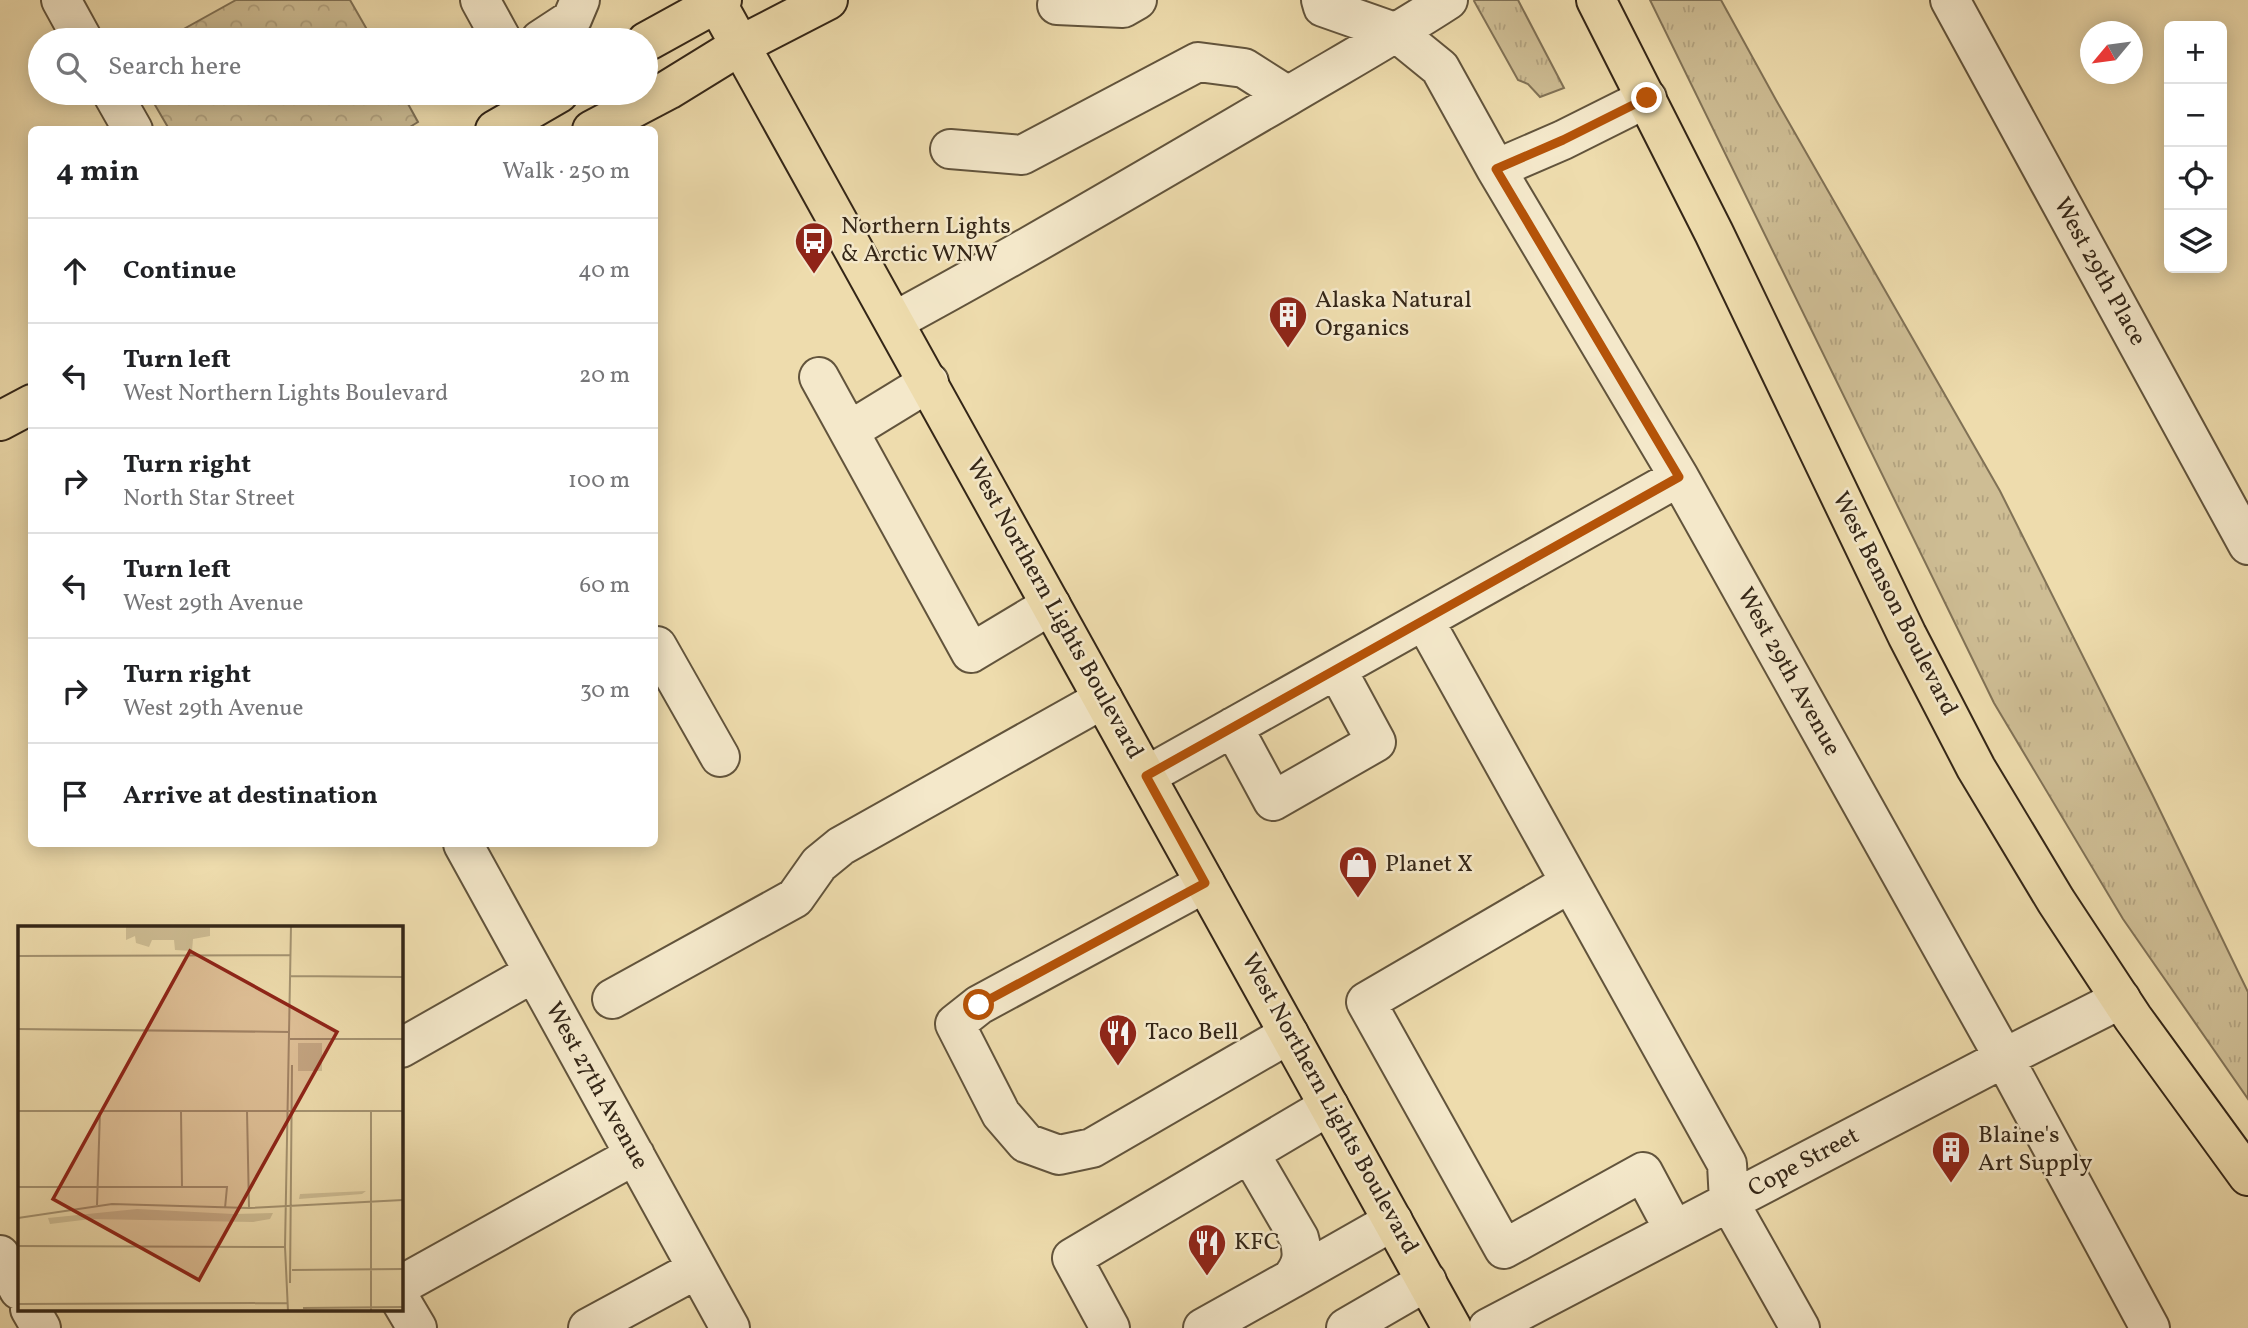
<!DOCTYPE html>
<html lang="en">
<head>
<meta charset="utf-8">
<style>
	:root { --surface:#fff; --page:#f6f6f6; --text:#202124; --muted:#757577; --line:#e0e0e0 }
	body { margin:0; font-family:Vollkorn,serif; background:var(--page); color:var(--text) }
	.controls { position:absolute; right:21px; top:21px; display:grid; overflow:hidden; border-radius:10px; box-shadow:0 4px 18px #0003 }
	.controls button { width:63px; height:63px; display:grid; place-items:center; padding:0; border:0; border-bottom:2px solid var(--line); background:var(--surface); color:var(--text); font:35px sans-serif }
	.compass { position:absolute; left:2080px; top:21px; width:63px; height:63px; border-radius:50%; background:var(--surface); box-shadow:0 4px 18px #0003; rotate:241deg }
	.stop { position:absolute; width:21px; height:21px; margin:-16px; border:5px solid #b45309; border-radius:50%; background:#fff }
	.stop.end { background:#b45309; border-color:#fff; box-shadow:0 2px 7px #0008 }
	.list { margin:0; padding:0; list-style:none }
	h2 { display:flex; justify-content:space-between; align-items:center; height:91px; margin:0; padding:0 28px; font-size:30px }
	h2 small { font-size:23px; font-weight:400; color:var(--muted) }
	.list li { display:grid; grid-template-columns:46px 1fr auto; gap:21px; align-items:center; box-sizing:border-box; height:105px; padding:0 28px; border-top:2px solid var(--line) }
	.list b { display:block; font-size:26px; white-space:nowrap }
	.list p { margin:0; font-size:23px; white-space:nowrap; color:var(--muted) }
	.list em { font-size:23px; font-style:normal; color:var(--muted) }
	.icon { flex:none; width:38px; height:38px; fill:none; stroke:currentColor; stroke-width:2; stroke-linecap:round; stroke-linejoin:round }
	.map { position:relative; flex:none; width:2248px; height:1328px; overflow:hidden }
	.search { position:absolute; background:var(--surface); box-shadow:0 4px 18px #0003; left:28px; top:28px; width:630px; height:77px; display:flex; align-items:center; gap:18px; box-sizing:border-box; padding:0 24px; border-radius:38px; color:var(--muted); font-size:26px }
	.panel { position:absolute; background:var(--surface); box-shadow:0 4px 18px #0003; left:28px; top:126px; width:630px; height:721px; border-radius:10px }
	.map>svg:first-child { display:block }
</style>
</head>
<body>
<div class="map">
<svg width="2248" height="1328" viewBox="0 0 2248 1328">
	<defs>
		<pattern id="grass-tufts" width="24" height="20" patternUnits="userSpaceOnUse" patternTransform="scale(1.75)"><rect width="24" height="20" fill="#cebd94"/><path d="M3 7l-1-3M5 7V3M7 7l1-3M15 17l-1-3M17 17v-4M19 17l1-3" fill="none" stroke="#b2a27f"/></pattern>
		<pattern id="park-crowns" width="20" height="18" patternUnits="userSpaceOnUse" patternTransform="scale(1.75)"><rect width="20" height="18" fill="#cebd94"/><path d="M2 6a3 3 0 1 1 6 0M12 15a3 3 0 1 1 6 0" fill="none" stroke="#b2a27f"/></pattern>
	</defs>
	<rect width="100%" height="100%" fill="#eedcad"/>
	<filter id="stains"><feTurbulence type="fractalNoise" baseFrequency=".00286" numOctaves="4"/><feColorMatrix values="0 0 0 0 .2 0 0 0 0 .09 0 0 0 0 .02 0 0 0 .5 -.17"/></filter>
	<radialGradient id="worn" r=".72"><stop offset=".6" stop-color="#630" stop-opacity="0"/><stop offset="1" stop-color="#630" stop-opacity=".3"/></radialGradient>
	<path fill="url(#grass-tufts)" stroke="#817256" stroke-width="2" d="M1475,0H1518L1564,88L1540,97L1528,84L1518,80L1474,1Z
		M1650,0H1721L1776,100L2000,491L2153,796L2248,992V1099L2123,919L1994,703Z"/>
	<path fill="url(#park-crowns)" stroke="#817256" stroke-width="2" d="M236,0H350L373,40H164Z
		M148,93H402L418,122L405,130L169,129Z"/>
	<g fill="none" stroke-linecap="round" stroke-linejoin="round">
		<g stroke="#62543c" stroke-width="42">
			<path id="minor" d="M61,0L83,40
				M480,0L502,40
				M1321,0L1323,7L1397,33L1440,68L1496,169
				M1950,0L2248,545
				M1057,5L1123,8L1137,0
				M540,40L572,19L580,0
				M112,93L133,130
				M1647,98L1563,140L1496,169L1679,477L2004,1058L2150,1328
				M950,149L1022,155L1198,62L1244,68L1288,96
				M895,321C1028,249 1158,172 1288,96C1342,64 1396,34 1448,0
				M819,377L971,653L1051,605
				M849,431L929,382
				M1424,620L1727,1164L1729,1202L1800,1328
				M657,646L720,757
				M1233,727L1273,801L1376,742L1337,670
				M1146,776L1679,477
				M463,844L730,1328
				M1205,883L979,1005L955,1024L1001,1114L1026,1143L1059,1155L1092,1148L1289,1034
				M1570,883L1366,1002L1504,1249L1643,1172L1674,1230
				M612,999L795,898L819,864L841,846L1103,699
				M401,1048L533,973
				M0,1255L19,1290
				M1291,1279L1393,1221
				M401,1285L635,1155
				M401,1301L417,1328
				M30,1309L41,1328
				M588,1328L697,1269
				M1110,1328L1072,1258L1329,1106
				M1203,1328L1291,1279C1302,1265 1304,1256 1299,1238L1250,1154
				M1346,1328L1427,1281
				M1488,1328L2004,1058L2121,999"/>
		</g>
		<g stroke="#342617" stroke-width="42">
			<path id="major" d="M715,0L1452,1328
				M1596,0L1714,233L1907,635L1976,768L2056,901L2133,1018L2248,1176
				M646,42L722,0
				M495,130L559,93
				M592,130L668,90L741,45L828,0
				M0,421L32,404"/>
		</g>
		<use href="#minor" stroke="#f4e8ca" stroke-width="38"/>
		<use href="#major" stroke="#eedcad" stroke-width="38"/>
	</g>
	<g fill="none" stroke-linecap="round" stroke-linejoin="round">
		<path stroke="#b45309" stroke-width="9" d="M979,1005L1205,883L1146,776L1679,477L1496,169L1563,140L1647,98"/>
	</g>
	<defs>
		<g id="bus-pin" transform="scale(2.0125)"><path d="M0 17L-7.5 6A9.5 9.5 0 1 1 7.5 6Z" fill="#8f2418" stroke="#f4e8ca"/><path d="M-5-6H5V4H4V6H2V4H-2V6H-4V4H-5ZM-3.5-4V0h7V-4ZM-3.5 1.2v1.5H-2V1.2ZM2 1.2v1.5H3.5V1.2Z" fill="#fff"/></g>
		<g id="building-pin" transform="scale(2.0125)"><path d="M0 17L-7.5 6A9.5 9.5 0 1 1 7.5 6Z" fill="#8f2418" stroke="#f4e8ca"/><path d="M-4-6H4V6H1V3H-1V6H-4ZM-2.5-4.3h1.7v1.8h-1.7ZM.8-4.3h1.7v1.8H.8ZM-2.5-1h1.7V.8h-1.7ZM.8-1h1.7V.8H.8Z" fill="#fff"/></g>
		<g id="shop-pin" transform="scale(2.0125)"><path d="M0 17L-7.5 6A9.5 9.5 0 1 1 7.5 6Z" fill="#8f2418" stroke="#f4e8ca"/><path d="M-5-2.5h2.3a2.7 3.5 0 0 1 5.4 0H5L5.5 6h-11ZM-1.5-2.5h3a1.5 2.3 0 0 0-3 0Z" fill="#fff"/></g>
		<g id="restaurant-pin" transform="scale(2.0125)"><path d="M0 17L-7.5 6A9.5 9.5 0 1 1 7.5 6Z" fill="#8f2418" stroke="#f4e8ca"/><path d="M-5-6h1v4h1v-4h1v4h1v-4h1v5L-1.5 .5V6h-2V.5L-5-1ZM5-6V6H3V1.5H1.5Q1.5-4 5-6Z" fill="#fff"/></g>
	</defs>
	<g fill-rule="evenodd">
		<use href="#bus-pin" x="814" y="241"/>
		<use href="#building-pin" x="1288" y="315"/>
		<use href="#shop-pin" x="1358" y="865"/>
		<use href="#restaurant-pin" x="1118" y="1033"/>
		<use href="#building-pin" x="1951" y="1150"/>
		<use href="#restaurant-pin" x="1207" y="1243"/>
	</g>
	<g text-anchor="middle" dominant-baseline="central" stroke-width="5" stroke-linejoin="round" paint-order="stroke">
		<g font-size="24" fill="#342617" stroke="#f4e8ca" text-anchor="start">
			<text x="841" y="227">Northern Lights<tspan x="841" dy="28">&amp; Arctic WNW</tspan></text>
			<text x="1315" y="301">Alaska Natural<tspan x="1315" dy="28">Organics</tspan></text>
			<text x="1385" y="865">Planet X</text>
			<text x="1145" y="1033">Taco Bell</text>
			<text x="1978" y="1136">Blaine's<tspan x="1978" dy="28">Art Supply</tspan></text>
			<text x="1234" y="1243">KFC</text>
		</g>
		<g font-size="24" fill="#342617" stroke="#f4e8ca">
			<text transform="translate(2099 272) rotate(61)">West 29th Place</text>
			<text transform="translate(1894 604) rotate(63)">West Benson Boulevard</text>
			<text transform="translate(1054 609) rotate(61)">West Northern Lights Boulevard</text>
			<text transform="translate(1788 672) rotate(61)">West 29th Avenue</text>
			<text transform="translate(596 1086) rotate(61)">West 27th Avenue</text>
			<text transform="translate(1329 1104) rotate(61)">West Northern Lights Boulevard</text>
			<text transform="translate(1804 1163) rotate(-28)">Cope Street</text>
		</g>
	</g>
	<g transform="translate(18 926)">
		<rect width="385" height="385" fill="#eedcad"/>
		<path d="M348,265L344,268L281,273L282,268ZM119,283L215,288L255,287L252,293L235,296L73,293L32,298L30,292Z" fill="#cebd94"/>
		<path d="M108,0H192V10L175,13L174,25L157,24L156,14H134L131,21L118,17L117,10L108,14Z" fill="#cebd94"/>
		<path d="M280,117H304V145H280Z" fill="#cebd94"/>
		<path fill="none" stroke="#a49371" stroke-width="2" d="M0,30L273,29M273,50L385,51M0,103L272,106M272,113H385M0,185H385M163,185L164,262M229,185L231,282M353,185V385M0,261H209L207,282M79,279L82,185M0,292L94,278L231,282L385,274M0,320L267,321M274,344L385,343M272,357L274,139M0,378L270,377M285,382L385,381M270,385L267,321L273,0"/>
		<path fill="#8f2418" fill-opacity="0.15" stroke="#8f2418" stroke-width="3.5" d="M172,25L319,106L181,354L35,273Z"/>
		<rect width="385" height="385" fill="none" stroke="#342617" stroke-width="3.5"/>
	</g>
	<rect width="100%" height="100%" filter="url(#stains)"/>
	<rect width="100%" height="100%" fill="url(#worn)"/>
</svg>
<div class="controls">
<button>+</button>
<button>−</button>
<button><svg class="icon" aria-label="locate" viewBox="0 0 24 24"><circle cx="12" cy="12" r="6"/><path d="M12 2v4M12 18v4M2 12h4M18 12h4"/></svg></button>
<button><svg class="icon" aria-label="layers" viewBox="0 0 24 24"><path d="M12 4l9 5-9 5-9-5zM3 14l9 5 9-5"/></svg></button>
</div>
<svg class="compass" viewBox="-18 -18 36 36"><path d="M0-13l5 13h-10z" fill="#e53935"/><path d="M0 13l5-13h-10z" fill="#757577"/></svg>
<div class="stop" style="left:979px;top:1005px"></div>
<div class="stop end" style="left:1647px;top:98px"></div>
<div class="search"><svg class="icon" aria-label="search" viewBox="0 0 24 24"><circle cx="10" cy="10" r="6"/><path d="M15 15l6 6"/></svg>Search here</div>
<section class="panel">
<h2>4 min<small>Walk · 250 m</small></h2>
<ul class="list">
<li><svg class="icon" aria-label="ahead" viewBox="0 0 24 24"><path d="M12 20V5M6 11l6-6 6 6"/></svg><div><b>Continue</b></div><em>40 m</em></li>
<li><svg class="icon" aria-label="left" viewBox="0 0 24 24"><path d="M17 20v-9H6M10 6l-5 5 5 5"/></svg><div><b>Turn left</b><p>West Northern Lights Boulevard</p></div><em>20 m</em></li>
<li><svg class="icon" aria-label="right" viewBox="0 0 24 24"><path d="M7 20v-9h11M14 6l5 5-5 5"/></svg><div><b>Turn right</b><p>North Star Street</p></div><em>100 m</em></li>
<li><svg class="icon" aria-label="left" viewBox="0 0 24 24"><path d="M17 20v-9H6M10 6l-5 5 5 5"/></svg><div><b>Turn left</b><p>West 29th Avenue</p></div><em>60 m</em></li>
<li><svg class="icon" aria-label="right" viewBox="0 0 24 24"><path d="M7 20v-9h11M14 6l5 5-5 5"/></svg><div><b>Turn right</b><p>West 29th Avenue</p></div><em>30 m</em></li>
<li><svg class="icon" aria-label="arrive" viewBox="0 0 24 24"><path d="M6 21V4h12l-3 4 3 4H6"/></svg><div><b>Arrive at destination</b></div></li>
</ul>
</section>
</div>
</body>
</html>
